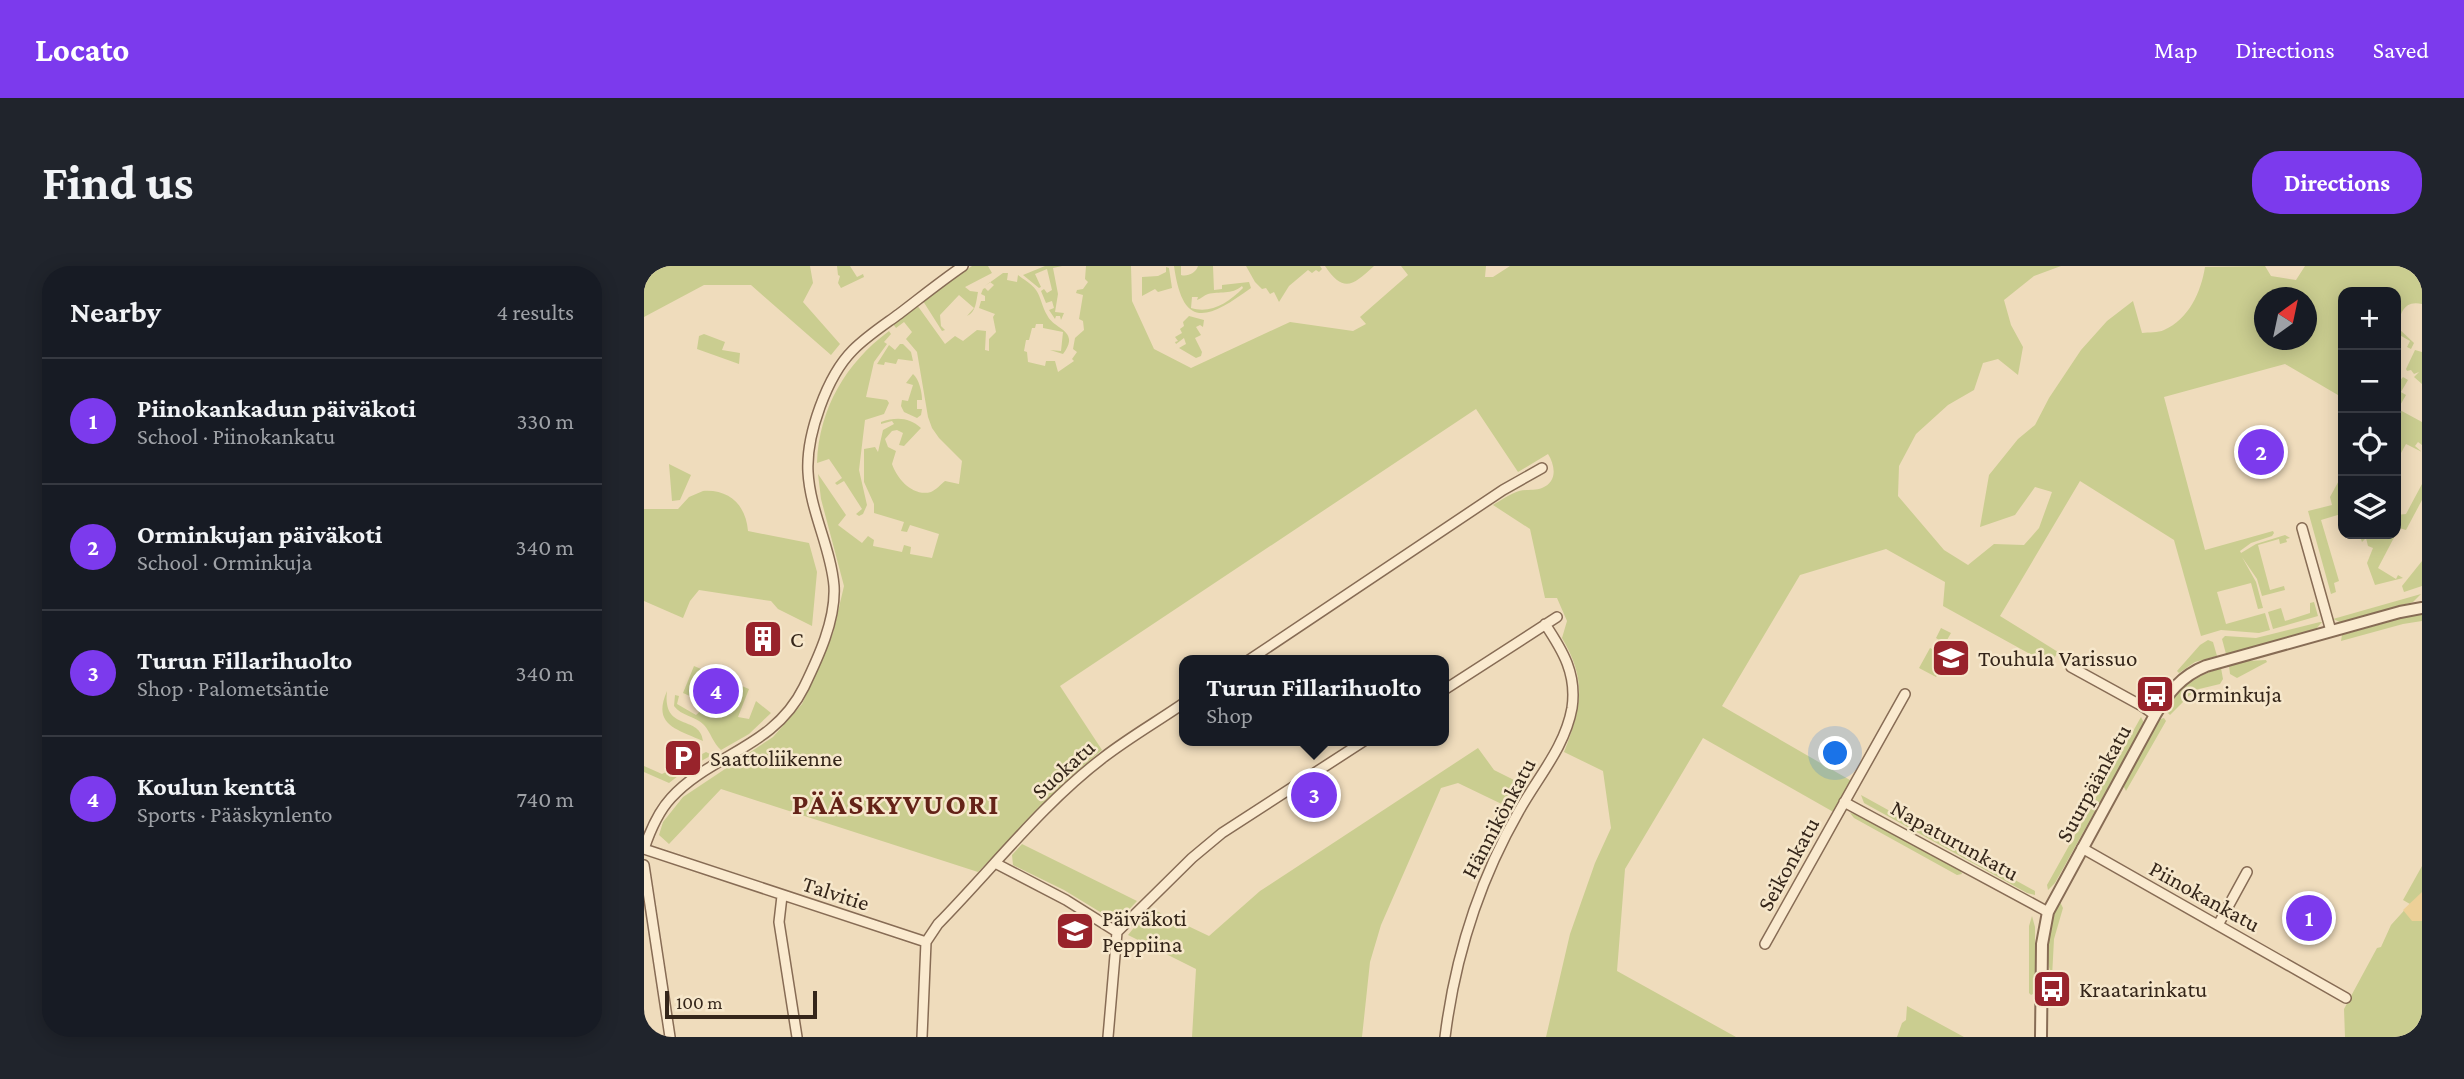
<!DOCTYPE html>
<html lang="en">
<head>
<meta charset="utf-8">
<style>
	:root { --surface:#171b24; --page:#20242c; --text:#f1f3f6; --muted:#9ea1a6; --line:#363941; --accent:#7c3aed }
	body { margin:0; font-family:"Crimson Pro",serif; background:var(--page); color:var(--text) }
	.controls { position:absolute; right:21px; top:21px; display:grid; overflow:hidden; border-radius:14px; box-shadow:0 4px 18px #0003 }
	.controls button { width:63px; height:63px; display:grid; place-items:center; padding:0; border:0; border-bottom:2px solid var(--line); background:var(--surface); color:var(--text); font:35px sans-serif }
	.compass { position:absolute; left:1610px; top:21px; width:63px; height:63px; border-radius:50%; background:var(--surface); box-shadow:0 4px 18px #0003; rotate:33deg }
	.scale { position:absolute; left:21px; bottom:18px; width:152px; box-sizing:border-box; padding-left:7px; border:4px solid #35261a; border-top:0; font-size:19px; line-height:24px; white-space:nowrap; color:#35261a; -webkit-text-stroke:5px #f6e7cb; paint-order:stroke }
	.you { position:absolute; left:1192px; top:488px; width:24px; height:24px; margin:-18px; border:5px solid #fff; border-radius:50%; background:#1a73e8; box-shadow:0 0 0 10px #1a73e833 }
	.badge { display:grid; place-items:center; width:46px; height:46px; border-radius:50%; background:var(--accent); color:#fff; font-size:23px; font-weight:700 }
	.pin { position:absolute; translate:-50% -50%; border:4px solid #fff; box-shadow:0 2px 7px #0006 }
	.popup { position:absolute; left:535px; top:389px; width:270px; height:91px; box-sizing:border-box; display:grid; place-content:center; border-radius:14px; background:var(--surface); filter:drop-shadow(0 2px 5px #0005); font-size:23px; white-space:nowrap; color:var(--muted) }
	.popup b { font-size:26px; color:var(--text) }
	.popup::after { content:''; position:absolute; left:50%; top:100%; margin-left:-14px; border:14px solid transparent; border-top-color:var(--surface) }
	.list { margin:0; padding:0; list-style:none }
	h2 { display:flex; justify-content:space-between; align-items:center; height:91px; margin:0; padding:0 28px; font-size:30px }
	h2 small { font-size:23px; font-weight:400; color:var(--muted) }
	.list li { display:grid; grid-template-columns:46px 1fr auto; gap:21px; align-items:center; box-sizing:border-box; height:126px; padding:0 28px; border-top:2px solid var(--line) }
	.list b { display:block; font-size:26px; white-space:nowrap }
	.list p { margin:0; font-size:23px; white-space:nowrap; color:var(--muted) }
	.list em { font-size:23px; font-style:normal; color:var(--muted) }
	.icon { flex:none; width:38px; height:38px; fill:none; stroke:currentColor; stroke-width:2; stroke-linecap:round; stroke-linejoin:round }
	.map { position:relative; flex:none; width:1778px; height:771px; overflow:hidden; border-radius:28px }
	header { display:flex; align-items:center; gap:42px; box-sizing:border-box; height:98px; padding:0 35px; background:var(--accent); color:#fff }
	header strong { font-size:33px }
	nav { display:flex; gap:38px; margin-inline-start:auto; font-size:24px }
	.intro { display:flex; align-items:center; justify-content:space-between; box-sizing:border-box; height:168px; padding:0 42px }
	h1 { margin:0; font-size:49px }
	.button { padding:18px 32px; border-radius:28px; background:var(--accent); color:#fff; font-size:24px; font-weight:700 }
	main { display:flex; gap:42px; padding:0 42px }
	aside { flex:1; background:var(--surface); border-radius:28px; box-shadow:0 4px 18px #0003 }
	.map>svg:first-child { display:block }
</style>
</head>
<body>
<header>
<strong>Locato</strong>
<nav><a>Map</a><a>Directions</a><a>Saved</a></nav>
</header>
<div class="intro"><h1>Find us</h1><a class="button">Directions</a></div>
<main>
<aside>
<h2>Nearby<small>4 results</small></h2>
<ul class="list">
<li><span class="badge">1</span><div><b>Piinokankadun päiväkoti</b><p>School · Piinokankatu</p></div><em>330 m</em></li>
<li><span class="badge">2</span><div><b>Orminkujan päiväkoti</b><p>School · Orminkuja</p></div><em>340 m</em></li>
<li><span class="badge">3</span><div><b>Turun Fillarihuolto</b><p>Shop · Palometsäntie</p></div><em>340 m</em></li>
<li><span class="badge">4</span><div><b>Koulun kenttä</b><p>Sports · Pääskynlento</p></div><em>740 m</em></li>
</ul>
</aside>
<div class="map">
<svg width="1778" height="771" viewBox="0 0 1778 771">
	<rect width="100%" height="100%" fill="#efdcbc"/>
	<path fill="#cacd90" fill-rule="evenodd" d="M0,0H166L169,17L159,36L196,78L187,89L107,19H60L0,51Z
		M193,0H206L213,11L219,8L220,11L197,22L194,17L196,10L194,9Z
		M328,0H344L348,7L321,21L326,25L334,26C332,36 332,46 323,50L330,42L315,29L296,49L297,60L301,64L298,65L279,35Z
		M401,0H418L409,2L414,28L411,46L420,47L417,54L416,50H412L411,53L405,44L410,42L408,35L402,37L397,25L400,23L403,27L408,24L403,3L391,8L397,21L395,22L379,9Z
		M442,0H487L488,35L510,83L547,102L646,56L709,65L722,58L716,51L764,9L757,0H842L841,11H849L866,0H1417L1390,10L1360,34L1367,59L1379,81L1374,109L1354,93L1339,97L1330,124L1304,139L1272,168L1255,200L1254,230L1300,284L1324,299L1350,278L1380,279L1395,262L1408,226L1391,221L1371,249L1336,261L1345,209L1374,173L1391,159L1405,132L1437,84L1463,55L1489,35L1498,67C1505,66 1514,67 1520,64C1545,53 1557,26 1561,1L1621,0L1627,10L1652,14L1661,0H1778L1775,12L1778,14V38C1759,34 1757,48 1753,61L1770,77L1767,83L1763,81L1766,75L1752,67V26H1699V132L1641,98L1520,131L1561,284L1629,265L1630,267L1628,270L1607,277L1596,285L1597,287L1612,278L1641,269L1646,272L1642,273L1643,276L1636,278L1635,273L1614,279L1626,324L1640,320L1641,324L1618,330L1613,313L1598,291L1612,316L1619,342L1614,343L1607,317L1573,326L1582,358L1621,347L1626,364L1615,367L1577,364L1557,370L1530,274L1436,215L1356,350L1414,386L1406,399L1299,340L1301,316L1242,283L1156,309L1078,440L1211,517L1193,548L1059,472L981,603L973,705L1092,771H902L926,668L951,597L967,562L959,505L920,486C938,441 943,414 918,372L923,355L913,332H901L886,263L849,239C857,234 866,228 875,225C882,223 891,225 898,222C914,216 911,199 904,188L874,206L832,143L416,420L458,484L424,513L334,606L77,523L25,578L15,569L19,556L39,531L129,471L158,438L170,412L189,367L200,320L177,233L174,208L202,249L194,259L218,277L224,270L230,274L229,280L258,286L260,279L267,281L266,288L288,292L295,268L266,259L263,266L257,265L260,256L230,247V238L220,216V183L231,181L234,186L239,164L250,158L248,155L237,158V156C252,151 265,151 277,162L260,180L255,179L259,167L253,164L248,165L241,173L244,181L252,185L248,198C253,213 269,231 287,226C292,224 297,218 301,215L315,218L318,195L295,172L288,162L284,151L273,86L262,73L268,66L260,56L252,62L249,58L273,39L301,78L311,70L319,75L333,64L342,65L341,84L345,85V73L352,66L349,51L351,48L335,42L337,35H341V30L337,28L339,23L341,22L344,25L350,19L346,16L341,20L359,7H364L363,14L373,16L374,9C380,14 387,17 392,24C397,31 398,41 403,49C410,64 437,64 419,88L406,84L417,85L419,66L399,62V58H392L391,62H388L385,74H382L380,85L383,86L384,96L401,100L402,95H411L414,106L430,95L428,93L433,86L429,83L431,72L440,64L439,55L435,53L439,29L432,27L433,24L439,23L444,16L441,13ZM1620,32H1662V74H1620Z
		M530,0H537V9C543,11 552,7 554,0H569L570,24L578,23V19L605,16L607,22C564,53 539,65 530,0ZM598,20L599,22C584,37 567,48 547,42L548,31H554L553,34C557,33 560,29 564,28C575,25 588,29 598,20Z
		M602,0H676L678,3L675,6L672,4L668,7L664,4L645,20L635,36L630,26L626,28L622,22L618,23L611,16Z
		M681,0H730C709,19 700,28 681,0Z
		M522,1L525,2L528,22L514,26L511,23L498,30V11L514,10L522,6Z
		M545,50L560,54L559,61L556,59L552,61L557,69L551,72L558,86L557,90L552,92L535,82L542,78L540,72L532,78L531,76L534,75L531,71L538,67L536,63L540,60L539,56Z
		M245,65L247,68L240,76L243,78L230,96L222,131L243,134L245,137L240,148L221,154L215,204L223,239L219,248L215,250L212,248L218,243L200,215L193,219L191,217L198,212L185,193L173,197C175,142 202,97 245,65Z
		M60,68L81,76L78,84L96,87L95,98L53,83L55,70Z
		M256,78H259L267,86L269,95L254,93L252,98L241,96L240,99L233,98L245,79L251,84Z
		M1771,84L1778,86V118L1770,111L1775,106L1770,108L1767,104L1763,105L1762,103Z
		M269,108C275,113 278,126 278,134H273V143H278L277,149L273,152L260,146L257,140L258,134L264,135L269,119L262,117Z
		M1759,111L1764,114L1757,126L1762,129L1754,143L1778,156V179L1774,176L1771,180L1778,186L1762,178L1752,196V140L1757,129L1753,127L1752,128V119Z
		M25,198L47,209L36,234L28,235Z
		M1699,207V253L1697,248L1677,254L1695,315L1690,317L1692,326L1687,328L1664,245L1688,239L1686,231Z
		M1778,218V234L1762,264L1755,262L1734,302L1752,313L1754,309L1759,312L1731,319L1723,297L1729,282L1724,280L1722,272L1718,276L1715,268H1752V249L1762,248Z
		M59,225C85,223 102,239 104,265L165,277L173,306L168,360L134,343L127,335L55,324L46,335L39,352L0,335V243H34L45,231Z
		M1778,295V320L1760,326L1758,320Z
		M1777,328L1769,336L1696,356L1689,353Z
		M1670,336L1674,350L1629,363L1624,346L1637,342L1641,355L1666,347V337Z
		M1769,349H1778V355L1759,358L1697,375L1698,369Z
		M1676,356H1678L1672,363L1582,388L1578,373L1581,370L1612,372Z
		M1297,362L1307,367L1299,381L1296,382L1292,402L1295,407L1292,411L1275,402L1286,382L1290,384L1295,374L1292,372Z
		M1564,374L1569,376L1573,390L1551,396L1535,407L1533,405L1556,379Z
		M1622,394L1623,396L1593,412L1586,408L1585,400L1604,395Z
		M50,400L105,423L94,451L105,453L112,435L127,447L105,468L77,484C69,477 67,467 60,459C52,450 37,450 30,440L31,429L35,430L33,438L52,449L62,440L89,449L39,427Z
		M1577,402L1579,413L1576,418L1551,424L1526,449L1521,444C1536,422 1551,410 1577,402Z
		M23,425C18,467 56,448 59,475C32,463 8,459 23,425Z
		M1497,451L1500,457L1411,617L1404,624L1403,619Z
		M1520,452L1522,455L1482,525L1479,519L1516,453Z
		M834,482L850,504L882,520L868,543L814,517L797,522L737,659L726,696L718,771H548L552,703L484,669L506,642L565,670L616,625Z
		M62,486L68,489L43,503L25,517L0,506V500L18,508Z
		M1217,529L1391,625V629L1383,627L1220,537Z
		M1206,547L1217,549L1317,605L1318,608L1313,609L1210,552Z
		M378,578L493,635L479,650L466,652L420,624L369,599L368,589Z
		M1778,600V771H1701L1700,743L1733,682L1737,681L1747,659L1766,638L1759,634Z
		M1416,636L1419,642L1410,673L1408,711C1399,688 1402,656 1416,636Z
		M1388,650L1391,661V727L1387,729L1385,727V660Z
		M1263,740L1320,771H1253L1258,757L1262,754Z"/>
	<path fill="#edd097" d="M1778,626V655H1768L1759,644Z"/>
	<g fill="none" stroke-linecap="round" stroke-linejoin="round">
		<g stroke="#876c55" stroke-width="12">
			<path id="minor" d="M1658,262L1687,365
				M605,394L859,224L898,202
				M1427,401L1498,440L1511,449
				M800,424L913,351
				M1200,536L1404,646
				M1438,582L1702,732
				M0,583C6,565 14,546 27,532C67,488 130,482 160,421C174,392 192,354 190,320C187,282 166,245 164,206C162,169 183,110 209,84C223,70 240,59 255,48C276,32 297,15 319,0
				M0,583L282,676
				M351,597L422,634L473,666
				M0,599L26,771
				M138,630L135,656L153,771
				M1574,659L1603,606
				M282,676L294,658C349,602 398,538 460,491C486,471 514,455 540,437
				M1121,678L1261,428
				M278,771L282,676
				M464,771L473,666L548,592L578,567L720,475
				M801,771C811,691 835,615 875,545C894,511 921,481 928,442C933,408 919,385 901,358"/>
		</g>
		<g stroke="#876c55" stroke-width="14">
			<path id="tertiary" d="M1397,771L1398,678L1404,646L1511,449C1524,427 1537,410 1562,400L1756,346L1778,342"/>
		</g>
		<use href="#minor" stroke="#faeacf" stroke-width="9"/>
		<use href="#tertiary" stroke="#faeacf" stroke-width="10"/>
	</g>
	<defs>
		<g id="building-square" transform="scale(2.0125)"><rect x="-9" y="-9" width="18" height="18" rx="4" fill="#98232b" stroke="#f6e7cb"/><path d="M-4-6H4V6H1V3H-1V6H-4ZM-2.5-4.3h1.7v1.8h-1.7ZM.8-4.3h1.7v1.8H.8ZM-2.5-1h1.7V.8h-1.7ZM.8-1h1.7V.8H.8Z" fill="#fff"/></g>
		<g id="school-square" transform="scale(2.0125)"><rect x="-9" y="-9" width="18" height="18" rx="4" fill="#98232b" stroke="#f6e7cb"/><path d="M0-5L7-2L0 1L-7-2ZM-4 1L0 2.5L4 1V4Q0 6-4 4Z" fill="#fff"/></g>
		<g id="bus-square" transform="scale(2.0125)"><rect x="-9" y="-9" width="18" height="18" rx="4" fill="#98232b" stroke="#f6e7cb"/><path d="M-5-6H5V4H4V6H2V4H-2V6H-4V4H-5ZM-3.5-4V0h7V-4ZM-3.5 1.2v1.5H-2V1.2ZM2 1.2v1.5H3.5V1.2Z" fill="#fff"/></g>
		<g id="parking-square" transform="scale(2.0125)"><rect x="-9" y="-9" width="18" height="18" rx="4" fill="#98232b" stroke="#f6e7cb"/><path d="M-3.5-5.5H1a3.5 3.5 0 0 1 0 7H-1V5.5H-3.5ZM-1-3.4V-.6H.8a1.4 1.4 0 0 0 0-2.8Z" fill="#fff"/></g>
	</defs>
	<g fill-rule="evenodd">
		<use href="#building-square" x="119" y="373"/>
		<use href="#school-square" x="1307" y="392"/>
		<use href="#bus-square" x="1511" y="428"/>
		<use href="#parking-square" x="39" y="492"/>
		<use href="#school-square" x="431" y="665"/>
		<use href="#bus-square" x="1408" y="723"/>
	</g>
	<g text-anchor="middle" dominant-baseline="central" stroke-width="5" stroke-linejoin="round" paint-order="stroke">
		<g font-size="23" fill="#35261a" stroke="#f6e7cb" text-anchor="start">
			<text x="146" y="373">C</text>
			<text x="1334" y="392">Touhula Varissuo</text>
			<text x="1538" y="428">Orminkuja</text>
			<text x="66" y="492">Saattoliikenne</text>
			<text x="458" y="652">Päiväkoti<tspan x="458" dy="26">Peppiina</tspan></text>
			<text x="1435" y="723">Kraatarinkatu</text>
		</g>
		<g font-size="23" fill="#35261a" stroke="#f6e7cb">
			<text transform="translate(419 503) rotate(-42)">Suokatu</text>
			<text transform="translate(1449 517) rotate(-61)">Suurpäänkatu</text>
			<text transform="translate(854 552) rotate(-62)">Hännikönkatu</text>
			<text transform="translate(1311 574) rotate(29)">Napaturunkatu</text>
			<text transform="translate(1144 598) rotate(-61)">Seikonkatu</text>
			<text transform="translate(192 627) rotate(18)">Talvitie</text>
			<text transform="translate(1561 630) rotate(29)">Piinokankatu</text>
		</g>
		<g font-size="30" font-weight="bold" letter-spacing="2" fill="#642318" stroke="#f6e7cb">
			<text x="252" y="537">PÄÄSKYVUORI</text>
		</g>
	</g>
</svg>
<div class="controls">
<button>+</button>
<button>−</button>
<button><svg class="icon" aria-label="locate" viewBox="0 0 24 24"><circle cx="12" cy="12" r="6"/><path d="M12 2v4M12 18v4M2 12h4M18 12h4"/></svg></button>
<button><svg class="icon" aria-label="layers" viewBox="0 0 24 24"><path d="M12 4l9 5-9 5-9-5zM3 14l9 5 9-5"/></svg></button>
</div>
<svg class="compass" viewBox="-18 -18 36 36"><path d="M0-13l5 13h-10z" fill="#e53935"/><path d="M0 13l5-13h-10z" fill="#9ea1a6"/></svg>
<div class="scale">100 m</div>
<div class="you"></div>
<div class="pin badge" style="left:1665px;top:652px">1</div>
<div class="pin badge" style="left:1617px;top:186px">2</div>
<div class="pin badge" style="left:670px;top:529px">3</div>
<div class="popup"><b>Turun Fillarihuolto</b>Shop</div>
<div class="pin badge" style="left:72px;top:425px">4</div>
</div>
</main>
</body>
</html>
